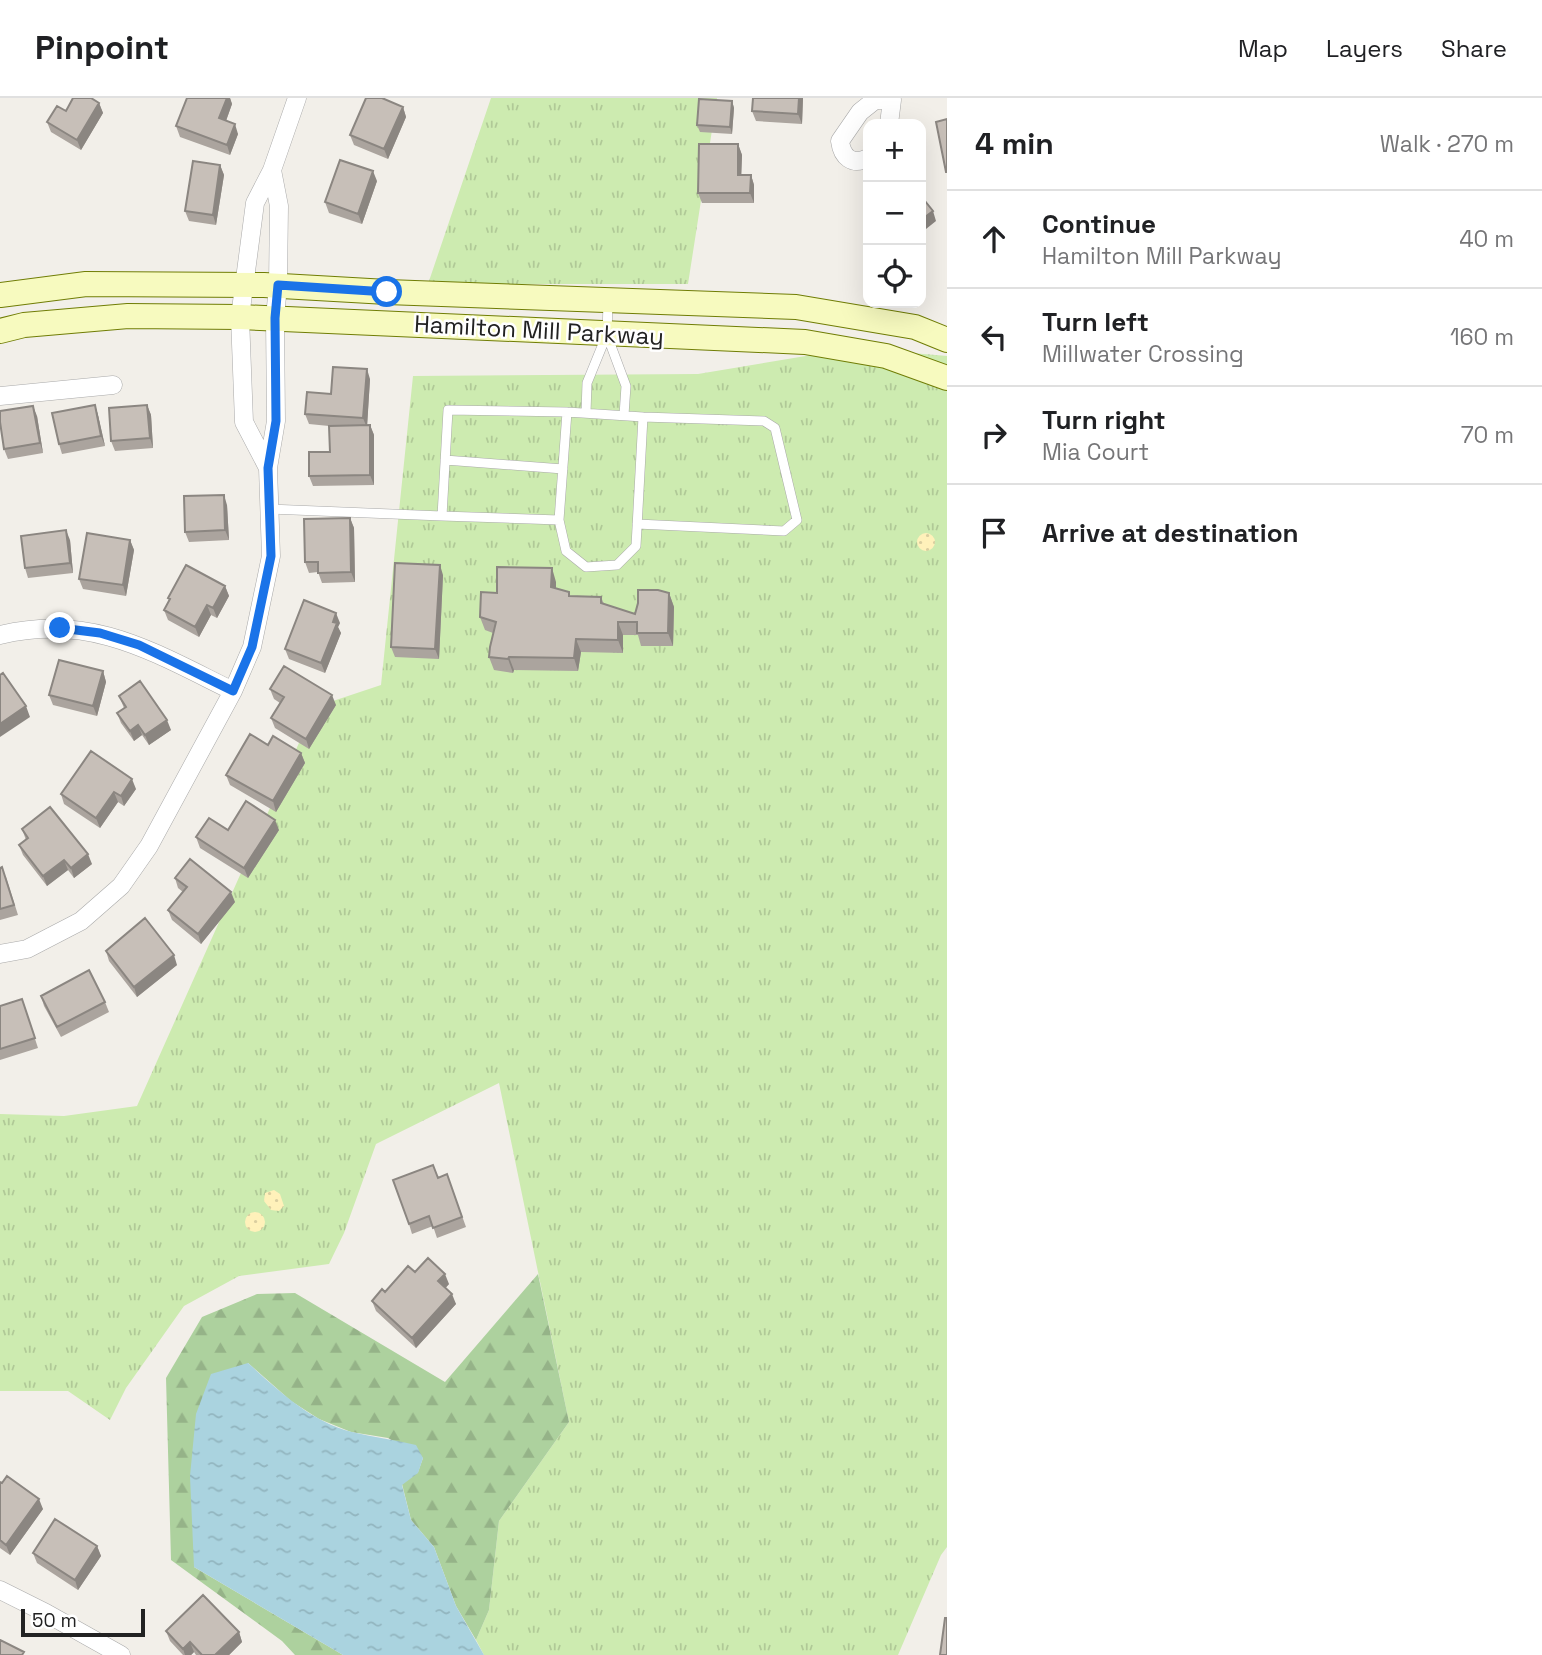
<!DOCTYPE html>
<html lang="en">
<head>
<meta charset="utf-8">
<style>
	:root { --surface:#fff; --page:#f6f6f6; --text:#202124; --muted:#757577; --line:#e0e0e0 }
	body { margin:0; font-family:"Space Grotesk",sans-serif; background:var(--page); color:var(--text) }
	.controls { position:absolute; right:21px; top:21px; display:grid; overflow:hidden; border-radius:14px; box-shadow:0 7px 28px #0002 }
	.controls button { width:63px; height:63px; display:grid; place-items:center; padding:0; border:0; border-bottom:2px solid var(--line); background:var(--surface); color:var(--text); font:35px sans-serif }
	.scale { position:absolute; left:21px; bottom:18px; width:124px; box-sizing:border-box; padding-left:7px; border:4px solid #222; border-top:0; font-size:19px; line-height:24px; white-space:nowrap; color:#222; -webkit-text-stroke:5px #fff; paint-order:stroke }
	.stop { position:absolute; width:21px; height:21px; margin:-16px; border:5px solid #1a73e8; border-radius:50%; background:#fff }
	.stop.end { background:#1a73e8; border-color:#fff; box-shadow:0 2px 7px #0008 }
	.list { margin:0; padding:0; list-style:none }
	h2 { display:flex; justify-content:space-between; align-items:center; height:91px; margin:0; padding:0 28px; font-size:30px }
	h2 small { font-size:23px; font-weight:400; color:var(--muted) }
	.list li { display:grid; grid-template-columns:46px 1fr auto; gap:21px; align-items:center; box-sizing:border-box; height:98px; padding:0 28px; border-top:2px solid var(--line) }
	.list b { display:block; font-size:26px; white-space:nowrap }
	.list p { margin:0; font-size:23px; white-space:nowrap; color:var(--muted) }
	.list em { font-size:23px; font-style:normal; color:var(--muted) }
	.icon { flex:none; width:38px; height:38px; fill:none; stroke:currentColor; stroke-width:2; stroke-linecap:round; stroke-linejoin:round }
	.map { position:relative; flex:none; width:947px; height:1557px; overflow:hidden }
	header { display:flex; align-items:center; gap:42px; box-sizing:border-box; height:98px; padding:0 35px; background:var(--surface); border-bottom:2px solid var(--line) }
	header strong { font-size:33px }
	nav { display:flex; gap:38px; margin-inline-start:auto; font-size:24px }
	main { display:flex }
	aside { flex:1; background:var(--surface) }
	.map>svg:first-child { display:block }
</style>
</head>
<body>
<header>
<strong>Pinpoint</strong>
<nav><a>Map</a><a>Layers</a><a>Share</a></nav>
</header>
<main>
<div class="map">
<svg width="947" height="1557" viewBox="0 0 947 1557">
	<defs>
		<pattern id="grass-tufts" width="24" height="20" patternUnits="userSpaceOnUse" patternTransform="scale(1.75)"><rect width="24" height="20" fill="#cdebb0"/><path d="M3 7l-1-3M5 7V3M7 7l1-3M15 17l-1-3M17 17v-4M19 17l1-3" fill="none" stroke="#b0c997"/></pattern>
		<pattern id="forest-firs" width="22" height="20" patternUnits="userSpaceOnUse" patternTransform="scale(1.75)"><rect width="22" height="20" fill="#add19e"/><path d="M5 1l3.5 6h-7zM16 11l3.5 6h-7z" fill="#95b388"/></pattern>
		<pattern id="sand-dots" width="8" height="8" patternUnits="userSpaceOnUse" patternTransform="scale(1.75)"><rect width="8" height="8" fill="#fff1ba"/><path d="M2 2h.1M6 6h.1" fill="none" stroke="#dacea0" stroke-width="1.8" stroke-linecap="round"/></pattern>
		<pattern id="water-ripples" width="26" height="14" patternUnits="userSpaceOnUse" patternTransform="scale(1.75)"><rect width="26" height="14" fill="#aad3df"/><path d="M2 4q2-2 4 0t4 0M15 11q2-2 4 0t4 0" fill="none" stroke="#92b5bf"/></pattern>
	</defs>
	<rect width="100%" height="100%" fill="#f2efe9"/>
	<path fill="url(#grass-tufts)" d="M491,0H717L688,186H428Z
		M854,250L947,258V1449L941,1457L898,1557H484L476,1542L489,1512L499,1423L569,1324L499,985L376,1046L344,1135L329,1166L239,1178L184,1208L126,1290L110,1322L68,1293H0V1016L64,1018L137,1008L315,609L381,587L413,278L698,276Z"/>
	<path fill="url(#forest-firs)" d="M538,1176L569,1324L499,1423L489,1512L476,1542L456,1508L434,1449L411,1422L402,1386L418,1374L423,1360L388,1340L351,1334L319,1321L291,1303L248,1265L194,1469L343,1557H295L282,1543L171,1462L166,1280L202,1219L257,1196L295,1195L445,1284Z"/>
	<path fill="url(#sand-dots)" d="M917 444a9 9 0 1 1 18 0a9 9 0 1 1-18 0Z
		M274,1092L280,1096L284,1108L279,1113L271,1112L264,1103L265,1095Z
		M245 1124a10 10 0 1 1 20 0a10 10 0 1 1-20 0Z"/>
	<path fill="url(#water-ripples)" d="M248,1265C279,1293 310,1323 352,1334C373,1339 395,1342 416,1347L423,1360L418,1375L402,1387L411,1422L434,1449L456,1508L484,1557H343L194,1469L190,1378L196,1316L211,1276Z"/>
	<g fill="none" stroke-linecap="round" stroke-linejoin="round">
		<g stroke="#a9a9a9" stroke-width="10">
			<path id="lane" d="M607,237L626,288L624,317
				M586,315L587,285L607,236L608,205
				M445,362L563,371
				M269,411L442,418
				M559,422L442,418L448,312L567,314L643,319L636,448L617,467L586,469L566,453L559,422L567,314
				M637,426L784,433L797,422L775,330L764,323L643,319"/>
		</g>
		<g stroke="#a9a9a9" stroke-width="19">
			<path id="street" d="M868,60C852,68 842,59 840,43L860,14L875,2H892L889,26
				M0,298L113,287
				M268,370L244,324L240,219L255,105L272,72L297,0
				M0,537C92,515 153,554 233,593
				M0,856L27,851L81,823L121,788L149,748L233,593L252,549L271,458L268,370L276,323L275,220L278,187L279,108L272,72
				M0,1492L46,1515L121,1557"/>
		</g>
		<g stroke="#707d05" stroke-width="26">
			<path id="secondary" d="M0,197L86,186L264,187L387,194L796,209L915,229L947,242
				M0,233L24,227L128,218L240,219L805,244L886,258L947,280"/>
		</g>
		<use href="#lane" stroke="#fff" stroke-width="9"/>
		<use href="#street" stroke="#fff" stroke-width="18"/>
		<use href="#secondary" stroke="#f7fabf" stroke-width="24"/>
	</g>
	<path fill="#aba49e" d="M187,0H230L232,6L226,23L238,36L230,57L180,39L176,28Z
		M803,0L802,26L756,23L752,13Z
		M732,3L734,10L732,36L700,34L697,27Z
		M99,5L103,15L81,52L51,34L47,24L66,13Z
		M403,9L406,19L388,61L354,47L350,37Z
		M738,46L742,57L741,77H751L754,87V105H702L698,95Z
		M220,67L224,77L216,127L189,123L185,113Z
		M377,83L362,126L329,115L325,104Z
		M370,281L367,327H370L374,337V387L313,388L309,378L330,354L329,328L309,326L305,316L331,296Z
		M95,307L98,317L105,348L62,356L59,346Z
		M147,307L151,317L153,350L115,353L111,343Z
		M37,318L43,355L8,361L4,351Z
		M227,407L229,442L189,444L185,434Z
		M350,420L354,430L355,484L322,485L318,474L309,475L305,464Z
		M70,442L73,475L28,480L25,470Z
		M130,442L134,452L126,498L83,491L79,481Z
		M443,477L439,561L395,559L391,549Z
		M556,484V491L570,498L601,499L604,506L635,516L669,495L674,509L673,548H641L638,537H623V555L581,554L578,573L514,572L513,575L494,572L489,559L493,535L485,532L480,519L497,495Z
		M225,488L229,498L217,520L211,517L199,539L168,522L164,512L169,503L168,500Z
		M340,525L338,529L341,535L325,575L289,561L285,551Z
		M103,573L106,584L97,618L53,607L49,597Z
		M270,591L336,607L309,651L275,630L271,620L280,605L274,601Z
		M119,598L171,632L149,647L142,637L134,643L121,625L117,615L124,610Z
		M268,647L301,655L305,665L276,714L230,687L226,677Z
		M136,691L124,708L118,704L100,730L64,706L61,696Z
		M22,731L92,766L74,780L68,772L47,788L23,757L19,747L26,742Z
		M228,732H279L248,780L200,750L196,739Z
		M0,770L6,779L18,817L0,822Z
		M175,780L235,804L201,846L172,822L168,812L183,794L178,790Z
		M106,853L177,867L137,899L109,863Z
		M41,898L105,904L109,914L61,939L44,908Z
		M22,901L38,950L0,962V908Z
		M447,1076L466,1129L437,1140L433,1128L412,1136L409,1126L438,1080Z
		M415,1174L449,1186L445,1190L456,1206L416,1250L376,1213L372,1203Z
		M0,1384L43,1411L10,1457L0,1450Z
		M97,1448L101,1458L78,1492L37,1465L33,1455Z
		M166,1533L239,1534L242,1544L229,1557H196L194,1554L191,1557H183L170,1543Z"/>
	<path fill="#8b8681" d="M227,0H230L232,6L223,31L219,20Z
		M799,0H803L802,26L798,16Z
		M732,3L734,10L732,36L730,29Z
		M99,5L103,15L81,52L77,42Z
		M403,9L406,19L388,61L384,51Z
		M235,26L238,36L230,57L227,47Z
		M738,46L742,57L741,87L738,77Z
		M220,67L224,77L216,127L213,117Z
		M373,73L377,83L362,126L358,116Z
		M751,77L754,87V105L750,95Z
		M933,113L936,123L921,135V122Z
		M367,271L370,281L367,330L363,320Z
		M95,307L98,317L105,348L101,338Z
		M147,307L151,317L153,350L150,340Z
		M33,308L37,318L43,355L40,345Z
		M370,327L374,337V387L370,377Z
		M224,397L227,407L229,442L225,432Z
		M350,420L354,430L355,484L351,474Z
		M66,432L70,442L73,475L70,465Z
		M130,442L134,452L126,498L123,487Z
		M440,467L443,477L439,561L435,551Z
		M552,470L556,484V502L551,489Z
		M225,488L229,498L217,520L213,510Z
		M669,495L674,509L673,548L668,535Z
		M207,507L211,517L199,539L195,529Z
		M336,515L340,525L338,529L341,535L325,575L321,565L333,524Z
		M618,524L623,537V555L618,542Z
		M576,541L581,554L578,573L574,560Z
		M509,559L514,572L513,575L508,561Z
		M103,573L106,584L97,618L93,608Z
		M332,597L336,607L309,651L306,641Z
		M26,608L30,619L0,639V626Z
		M167,622L171,632L149,647L145,637Z
		M138,627L142,637L134,643L130,633Z
		M301,655L305,665L276,714L273,703Z
		M132,681L136,691L124,708L121,698Z
		M114,694L118,704L100,730L96,720Z
		M275,722L279,732L248,780L244,770Z
		M88,756L92,766L74,780L71,770Z
		M64,762L68,772L47,788L43,778Z
		M231,794L235,804L201,846L198,836Z
		M174,857L177,867L137,899L134,889Z
		M445,1176L449,1186L442,1194L438,1183Z
		M452,1196L456,1206L416,1250L412,1240Z
		M39,1401L43,1411L10,1457L6,1447Z
		M97,1448L101,1458L78,1492L75,1482Z
		M239,1534L242,1544L229,1557H215Z
		M190,1544L194,1554L191,1557H185L183,1551Z"/>
	<path fill="#c7bfb8" stroke="#8b8681" stroke-width="2" d="M73,0H91L99,5L77,42L47,24L57,8L66,13Z
		M187,0H227L219,20L235,26L227,47L176,28Z
		M366,0H382L403,9L384,51L350,37Z
		M753,0H799L798,16L752,13Z
		M699,1L732,3L730,29L697,27Z
		M947,21V74H946L936,24Z
		M699,46H738V77H751L750,95H698Z
		M340,62L373,73L358,116L325,104Z
		M193,63L220,67L213,117L185,113Z
		M921,98L933,113L921,122Z
		M333,269L367,271L363,320L305,316L307,294L331,296Z
		M95,307L101,338L59,346L52,315Z
		M147,307L150,340L111,343L109,310Z
		M33,308L40,345L4,351L0,324V313Z
		M370,327V377L309,378V354H330L329,328Z
		M224,397L225,432L185,434L184,398Z
		M350,420L351,474L318,475V464H305L304,421Z
		M66,432L70,465L25,470L21,438Z
		M87,435L130,442L123,487L79,481Z
		M395,465L440,467L435,551L391,549Z
		M186,467L225,488L213,510L207,507L195,529L164,512L170,501L168,500Z
		M497,469L552,470L551,489L569,494V498L601,499V505L635,516L638,505V492H658L669,495L668,535H637V524H618V542L576,541L574,560L509,559L508,561L489,559L490,549L496,524L480,519L481,494L497,495Z
		M304,502L336,515L333,524L337,525L321,565L285,551Z
		M59,562L103,573L93,608L49,597Z
		M284,568L332,597L306,641L271,620L284,599L270,591Z
		M3,575L26,608L0,626V577Z
		M140,583L167,622L145,637L138,627L130,633L117,615L126,609L119,598Z
		M250,636L268,647L273,638L301,655L273,703L226,677Z
		M91,653L132,681L121,698L114,694L96,720L61,696Z
		M246,703L275,722L244,770L196,739L209,720L228,732Z
		M50,709L88,756L71,770L64,762L43,778L19,747L28,740L22,731Z
		M190,761L231,794L198,836L168,812L187,789L175,780Z
		M2,769L14,807L0,811V770Z
		M145,820L174,857L134,889L106,853Z
		M89,872L105,904L57,929L41,898Z
		M22,901L35,940L0,951V908Z
		M433,1067L438,1080L447,1076L462,1119L433,1130L429,1118L409,1126L393,1082Z
		M428,1160L445,1176L438,1183L452,1196L412,1240L372,1203L382,1191L385,1194L408,1168L415,1174Z
		M7,1378L39,1401L6,1447L0,1442V1384L2,1385Z
		M55,1421L97,1448L75,1482L33,1455Z
		M203,1497L239,1534L215,1557H202L190,1544L183,1551L166,1533Z
		M945,1520H947V1557H940Z
		M0,1542L24,1554L22,1557H0Z"/>
	<g fill="none" stroke-linecap="round" stroke-linejoin="round">
		<path stroke="#1a73e8" stroke-width="9" d="M60,530L100,535L139,547L233,593L252,549L271,458L268,370L276,323L275,220L278,187L387,194"/>
	</g>
	<g text-anchor="middle" dominant-baseline="central" stroke-width="5" stroke-linejoin="round" paint-order="stroke">
		<g font-size="24" fill="#222" stroke="#fff">
			<text transform="translate(539 232) rotate(3)">Hamilton Mill Parkway</text>
		</g>
	</g>
</svg>
<div class="controls">
<button>+</button>
<button>−</button>
<button><svg class="icon" aria-label="locate" viewBox="0 0 24 24"><circle cx="12" cy="12" r="6"/><path d="M12 2v4M12 18v4M2 12h4M18 12h4"/></svg></button>
</div>
<div class="scale">50 m</div>
<div class="stop" style="left:387px;top:194px"></div>
<div class="stop end" style="left:60px;top:530px"></div>
</div>
<aside>
<h2>4 min<small>Walk · 270 m</small></h2>
<ul class="list">
<li><svg class="icon" aria-label="ahead" viewBox="0 0 24 24"><path d="M12 20V5M6 11l6-6 6 6"/></svg><div><b>Continue</b><p>Hamilton Mill Parkway</p></div><em>40 m</em></li>
<li><svg class="icon" aria-label="left" viewBox="0 0 24 24"><path d="M17 20v-9H6M10 6l-5 5 5 5"/></svg><div><b>Turn left</b><p>Millwater Crossing</p></div><em>160 m</em></li>
<li><svg class="icon" aria-label="right" viewBox="0 0 24 24"><path d="M7 20v-9h11M14 6l5 5-5 5"/></svg><div><b>Turn right</b><p>Mia Court</p></div><em>70 m</em></li>
<li><svg class="icon" aria-label="arrive" viewBox="0 0 24 24"><path d="M6 21V4h12l-3 4 3 4H6"/></svg><div><b>Arrive at destination</b></div></li>
</ul>
</aside>
</main>
</body>
</html>
